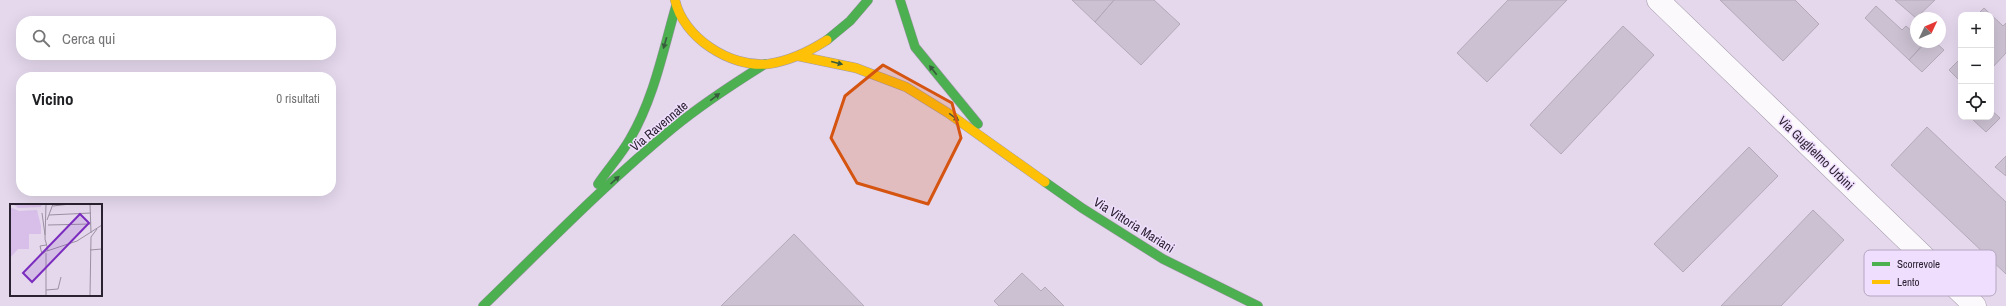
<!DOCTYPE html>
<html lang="it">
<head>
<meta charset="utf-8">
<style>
	:root { --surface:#fff; --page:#f6f6f6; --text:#202124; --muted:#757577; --line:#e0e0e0 }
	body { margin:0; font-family:"Archivo Narrow",sans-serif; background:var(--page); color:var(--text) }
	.controls { position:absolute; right:12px; top:12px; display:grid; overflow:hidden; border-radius:8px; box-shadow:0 4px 16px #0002 }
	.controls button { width:36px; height:36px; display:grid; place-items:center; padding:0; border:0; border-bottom:1px solid var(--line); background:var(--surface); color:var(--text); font:20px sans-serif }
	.compass { position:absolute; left:1910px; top:12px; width:36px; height:36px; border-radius:50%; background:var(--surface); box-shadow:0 4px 16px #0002; rotate:46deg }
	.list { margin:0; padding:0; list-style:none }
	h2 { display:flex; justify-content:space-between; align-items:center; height:52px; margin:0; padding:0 16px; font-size:17px }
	h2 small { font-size:13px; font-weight:400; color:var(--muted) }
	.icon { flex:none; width:22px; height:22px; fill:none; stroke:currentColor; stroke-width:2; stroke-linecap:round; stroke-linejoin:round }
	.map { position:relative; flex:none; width:2006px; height:306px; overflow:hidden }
	.search { position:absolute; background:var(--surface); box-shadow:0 4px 16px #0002; left:16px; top:16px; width:320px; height:44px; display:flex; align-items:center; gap:10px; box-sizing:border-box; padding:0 14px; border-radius:16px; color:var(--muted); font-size:15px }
	.panel { position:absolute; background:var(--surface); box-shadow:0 4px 16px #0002; left:16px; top:72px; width:320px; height:124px; border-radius:16px }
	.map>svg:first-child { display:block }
</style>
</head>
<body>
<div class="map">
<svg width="2006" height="306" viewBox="0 0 2006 306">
	<rect width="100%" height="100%" fill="#e5d8ed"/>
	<path fill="#cbc1d2" stroke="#b3a9b9" d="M1072,0H1114L1095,22Z
		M1114,0H1154L1180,24L1141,65L1095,22Z
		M1508,0H1567L1487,82L1457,53Z
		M1720,0H1795L1819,24L1783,61Z
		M1895,0H1935L1916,18Z
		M1876,6L1902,30L1906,26L1916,35V42L1925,43L1909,60L1865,18Z
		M1984,8L2003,26L2006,23V53L1991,69V15H1977Z
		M1623,26L1654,55L1561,154L1530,125Z
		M1925,42H1935L1944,50L1922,72L1909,60Z
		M1961,58V82L1949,70Z
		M1991,110L2000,118L1986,132L1970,117H1991Z
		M1927,127L2006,202V274L1891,165Z
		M1749,147L1778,176L1683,272L1654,244Z
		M2006,156V176L1995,167Z
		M1813,210L1844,240L1781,306H1721Z
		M794,234L864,306H721Z
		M1022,273L1041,291L1045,287L1064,306H999L994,301Z"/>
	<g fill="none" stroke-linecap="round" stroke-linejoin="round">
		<g stroke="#a299a9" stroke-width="23">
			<path id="street" d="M1658,0L1975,306"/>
		</g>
		<g stroke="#a299a9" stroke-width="10">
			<path id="fast" d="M900,0L915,47L978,124
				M827,40L850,21L868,0
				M1045,182L1082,208L1163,259L1258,306
				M598,184C608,169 621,155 630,139C654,98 663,51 676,6
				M483,306C545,246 606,183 673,128C702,104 733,84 765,64"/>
		</g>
		<g stroke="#a299a9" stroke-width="10">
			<path id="slow" d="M675,0C683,37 730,68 768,64C789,61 810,51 827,40
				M798,56L856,68L906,87L948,113L1045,182"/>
		</g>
		<use href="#street" stroke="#fbf9fc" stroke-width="22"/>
		<use href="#fast" stroke="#4caf50" stroke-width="9"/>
		<use href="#slow" stroke="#ffc107" stroke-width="9"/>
	</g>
	<defs><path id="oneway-solid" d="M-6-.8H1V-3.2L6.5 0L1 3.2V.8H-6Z"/></defs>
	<g fill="#385a3d">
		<use href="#oneway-solid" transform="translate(665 43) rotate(106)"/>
		<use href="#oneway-solid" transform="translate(837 63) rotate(14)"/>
		<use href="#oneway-solid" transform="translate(933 70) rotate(-128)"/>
		<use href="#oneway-solid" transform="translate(715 97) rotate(-37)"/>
		<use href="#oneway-solid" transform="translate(954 117) rotate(36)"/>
		<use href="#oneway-solid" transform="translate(615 180) rotate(-42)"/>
	</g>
	<path fill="#d55410" fill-opacity="0.2" stroke="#d55410" stroke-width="3" stroke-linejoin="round" d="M883,65L952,103L961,138L928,204L857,183L831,138L845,96Z"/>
	<g text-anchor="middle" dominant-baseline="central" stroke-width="3" stroke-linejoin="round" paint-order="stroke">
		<g font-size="13" fill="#2b2231" stroke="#f0defe">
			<text transform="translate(659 126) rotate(-40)">Via Ravennate</text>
			<text transform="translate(1816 153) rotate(44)">Via Guglielmo Urbini</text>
			<text transform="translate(1134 225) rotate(32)">Via Vittoria Mariani</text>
		</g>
	</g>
	<g transform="translate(10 204)">
		<rect width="92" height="92" fill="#e5d8ed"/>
		<path d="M3,0H32L31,3L8,4ZM0,3L9,7L27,6L31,22V30H19V45H8L0,54Z" fill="#d8bfe9"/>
		<path fill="none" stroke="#9b8fa2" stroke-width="1" d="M36,0L35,35L38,46L32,50L30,42L36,41M80,0L81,29M43,2L60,0M32,9L35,31M39,11L81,9M37,16L43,0M38,21L81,20M80,46L92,45M37,47L67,37L92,21M36,86L48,85L51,73M36,92V49M80,92L81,33L87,25"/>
		<path fill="#7b2cbf" fill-opacity="0.15" stroke="#7b2cbf" stroke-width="2" d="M70,10L79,19L22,78L13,69Z"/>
		<rect width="92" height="92" fill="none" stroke="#2b2231" stroke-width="2"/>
	</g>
	<rect x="1864" y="250" width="132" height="46" rx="6" fill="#f0defe" stroke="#b5a6c0" stroke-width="1"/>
	<rect x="1872" y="262" width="18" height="4" fill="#4caf50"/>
	<rect x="1872" y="280" width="18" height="4" fill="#ffc107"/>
	<g font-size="11" fill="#2b2231">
		<text x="1897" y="268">Scorrevole</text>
		<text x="1897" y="286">Lento</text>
	</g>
</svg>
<div class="controls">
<button>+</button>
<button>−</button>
<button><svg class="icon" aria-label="locate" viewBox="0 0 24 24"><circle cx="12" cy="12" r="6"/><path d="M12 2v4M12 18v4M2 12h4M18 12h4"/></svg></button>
</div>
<svg class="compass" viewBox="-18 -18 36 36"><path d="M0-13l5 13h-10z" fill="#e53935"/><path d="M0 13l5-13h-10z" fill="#757577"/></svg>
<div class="search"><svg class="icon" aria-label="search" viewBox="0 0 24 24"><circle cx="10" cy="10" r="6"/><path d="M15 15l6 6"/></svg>Cerca qui</div>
<section class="panel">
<h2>Vicino<small>0 risultati</small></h2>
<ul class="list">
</ul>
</section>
</div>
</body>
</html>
